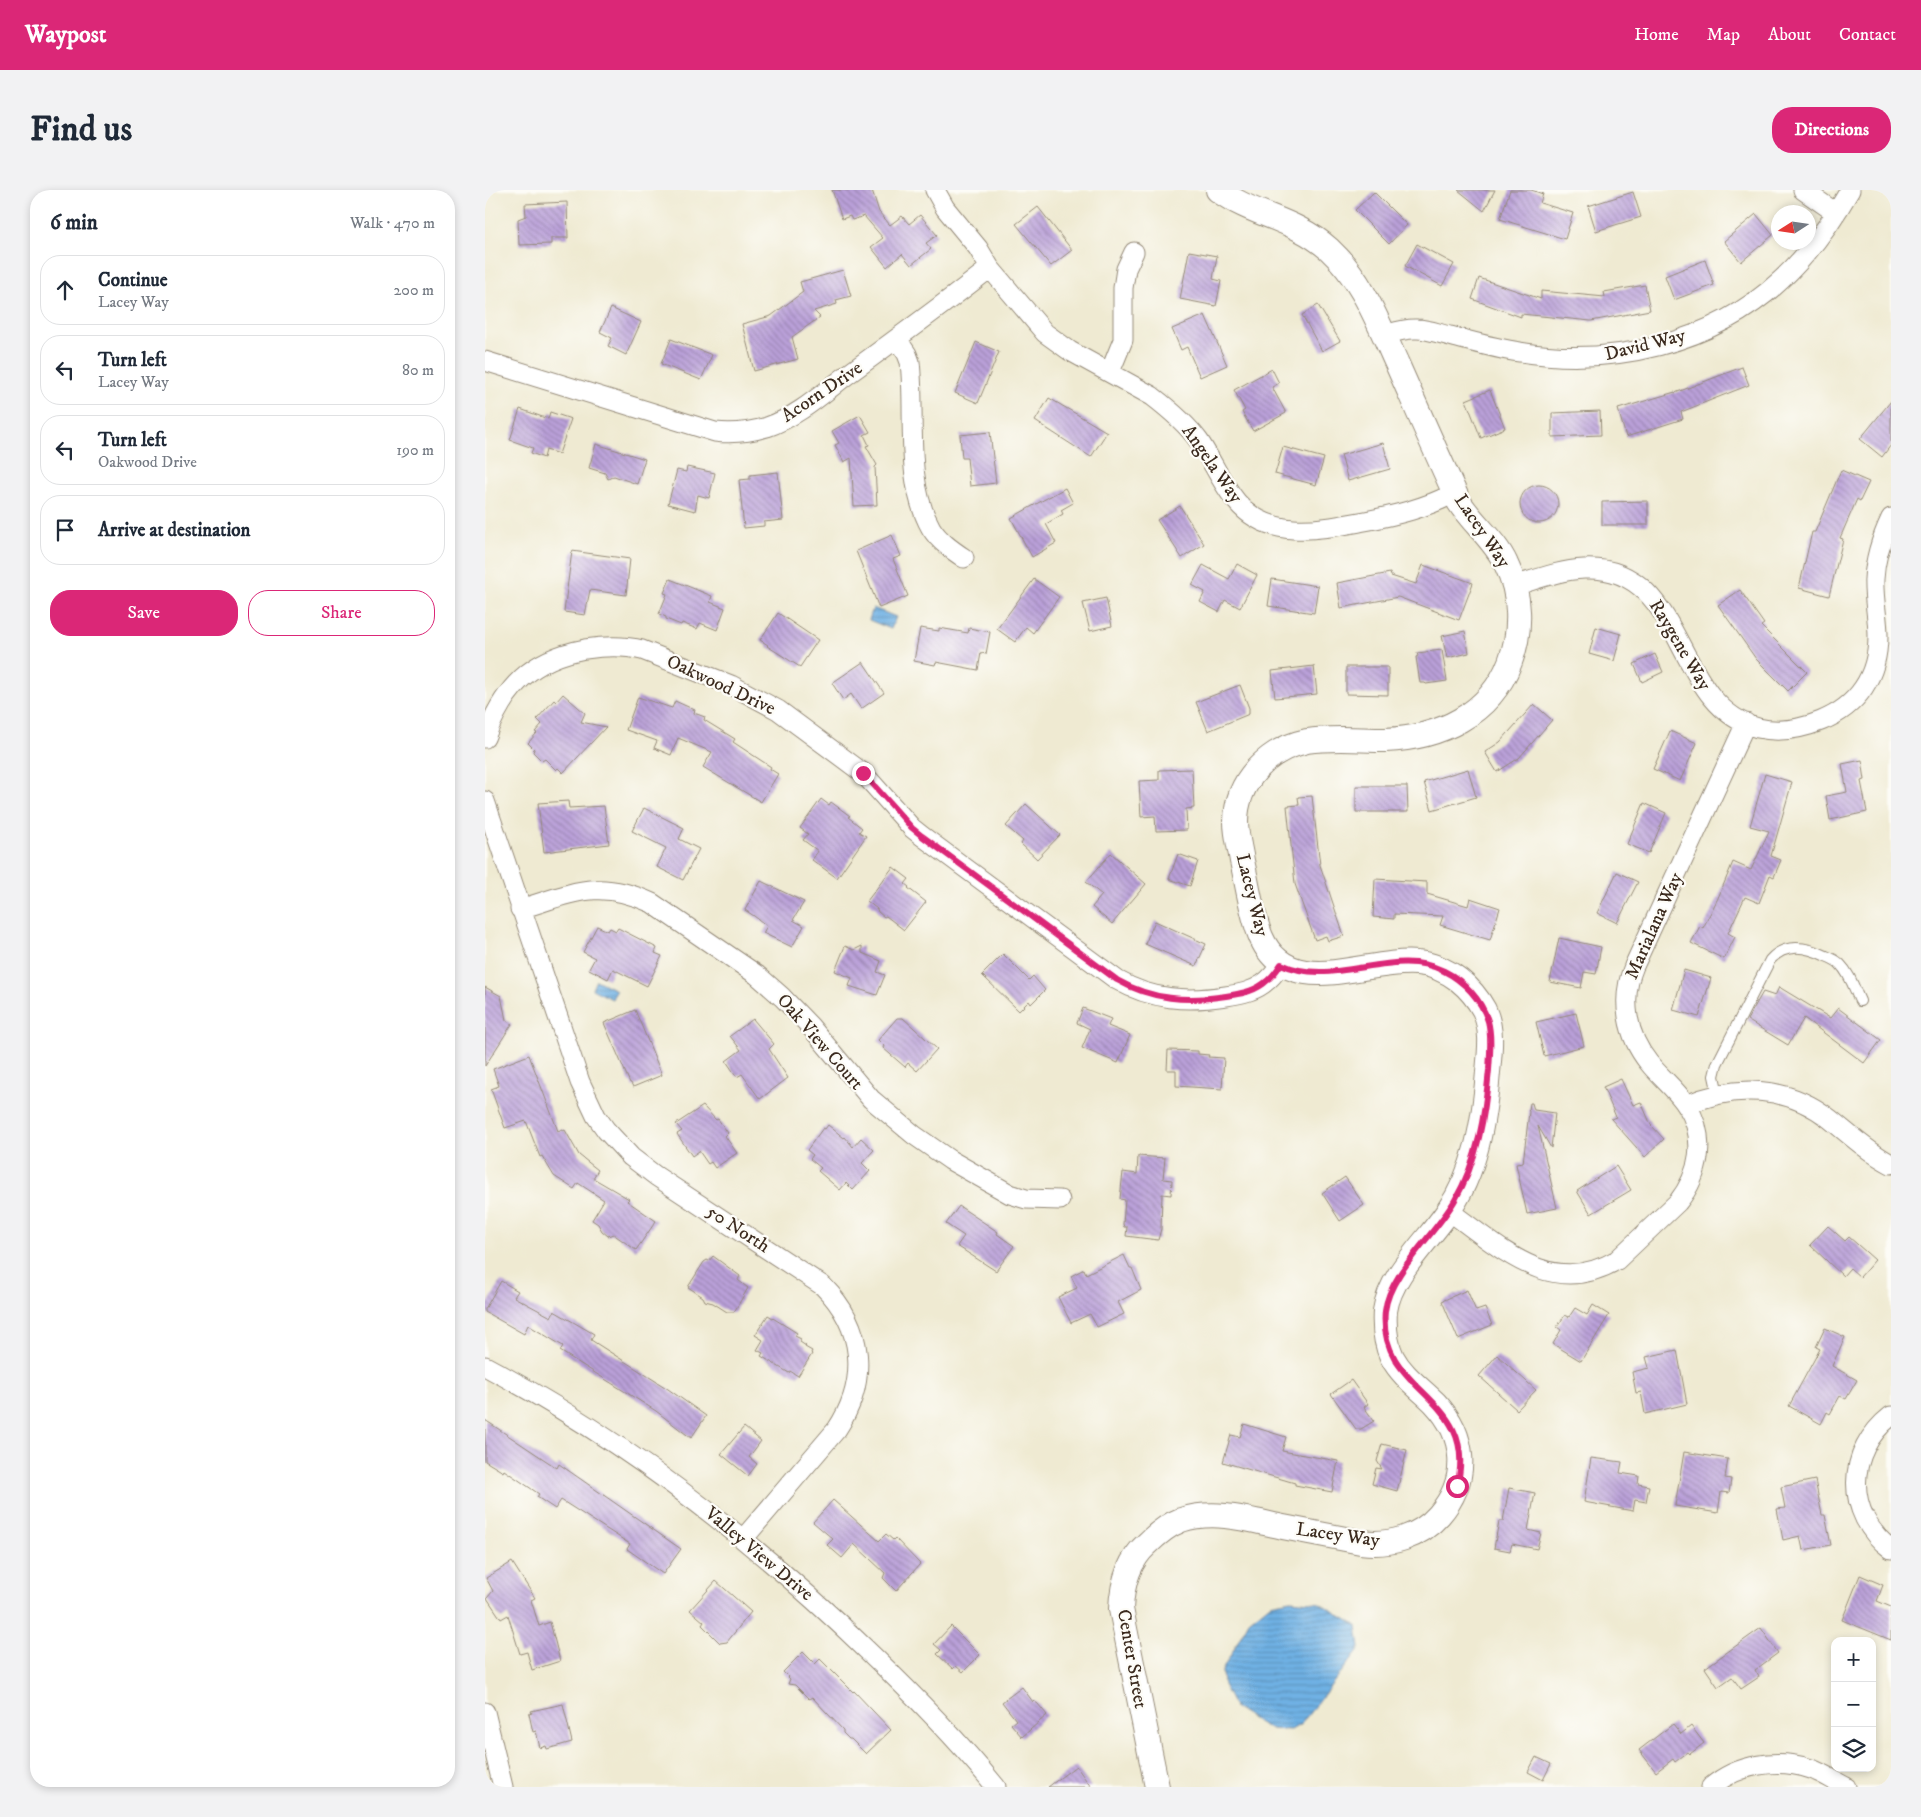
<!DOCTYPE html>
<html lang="en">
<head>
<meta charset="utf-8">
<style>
	:root { --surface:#fff; --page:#f2f2f3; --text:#1f2937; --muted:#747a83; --line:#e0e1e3; --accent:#db2777 }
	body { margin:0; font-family:"IM FELL DW Pica",serif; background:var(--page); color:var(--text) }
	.controls { position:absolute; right:15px; bottom:15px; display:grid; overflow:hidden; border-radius:10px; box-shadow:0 2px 8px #0003 }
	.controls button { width:45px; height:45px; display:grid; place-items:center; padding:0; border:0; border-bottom:1px solid var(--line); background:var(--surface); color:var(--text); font:25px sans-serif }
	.compass { position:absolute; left:1286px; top:15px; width:45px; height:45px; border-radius:50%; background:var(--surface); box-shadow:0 2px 8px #0003; rotate:258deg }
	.stop { position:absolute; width:15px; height:15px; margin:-11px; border:4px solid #db2777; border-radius:50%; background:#fff }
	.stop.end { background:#db2777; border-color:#fff; box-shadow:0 1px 5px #0008 }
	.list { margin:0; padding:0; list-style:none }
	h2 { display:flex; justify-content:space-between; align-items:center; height:65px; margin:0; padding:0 20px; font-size:21px }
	h2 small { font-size:16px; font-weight:400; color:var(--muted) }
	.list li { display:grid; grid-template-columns:32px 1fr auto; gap:15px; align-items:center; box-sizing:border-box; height:70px; margin:0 10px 10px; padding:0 10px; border:1px solid var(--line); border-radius:20px }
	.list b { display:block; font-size:19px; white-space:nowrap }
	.list p { margin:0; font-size:16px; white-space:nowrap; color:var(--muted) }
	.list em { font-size:16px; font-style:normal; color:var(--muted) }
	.actions { display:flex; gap:10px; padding:15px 20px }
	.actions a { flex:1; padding:11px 0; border:1px solid var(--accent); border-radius:20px; text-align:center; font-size:18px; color:var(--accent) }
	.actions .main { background:var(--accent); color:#fff }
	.icon { flex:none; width:28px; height:28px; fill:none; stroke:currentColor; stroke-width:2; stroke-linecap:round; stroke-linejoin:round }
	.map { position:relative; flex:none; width:1406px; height:1597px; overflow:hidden; border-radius:20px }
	header { display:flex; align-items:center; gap:30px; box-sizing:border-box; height:70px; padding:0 25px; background:var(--accent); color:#fff }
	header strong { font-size:24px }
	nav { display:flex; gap:28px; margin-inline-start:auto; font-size:18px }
	.intro { display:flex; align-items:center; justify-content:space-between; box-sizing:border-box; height:120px; padding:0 30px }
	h1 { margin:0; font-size:35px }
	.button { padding:12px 22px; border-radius:20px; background:var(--accent); color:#fff; font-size:18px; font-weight:700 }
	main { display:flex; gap:30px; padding:0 30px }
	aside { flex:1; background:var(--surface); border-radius:20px; box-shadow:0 2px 8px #0003 }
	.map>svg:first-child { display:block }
</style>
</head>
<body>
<header>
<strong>Waypost</strong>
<nav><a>Home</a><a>Map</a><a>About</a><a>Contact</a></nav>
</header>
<div class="intro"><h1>Find us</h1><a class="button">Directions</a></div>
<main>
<aside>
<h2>6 min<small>Walk · 470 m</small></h2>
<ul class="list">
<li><svg class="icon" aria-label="ahead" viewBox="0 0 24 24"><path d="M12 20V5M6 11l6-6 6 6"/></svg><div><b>Continue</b><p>Lacey Way</p></div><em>200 m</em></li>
<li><svg class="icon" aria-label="left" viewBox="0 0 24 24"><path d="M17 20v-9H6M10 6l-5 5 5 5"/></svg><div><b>Turn left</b><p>Lacey Way</p></div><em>80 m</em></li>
<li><svg class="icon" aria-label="left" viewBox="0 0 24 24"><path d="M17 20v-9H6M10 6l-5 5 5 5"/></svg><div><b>Turn left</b><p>Oakwood Drive</p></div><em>190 m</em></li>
<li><svg class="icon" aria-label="arrive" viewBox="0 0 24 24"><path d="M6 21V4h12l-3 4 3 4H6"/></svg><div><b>Arrive at destination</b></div></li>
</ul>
<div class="actions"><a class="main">Save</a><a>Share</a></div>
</aside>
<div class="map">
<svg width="1406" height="1597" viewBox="0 0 1406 1597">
	<defs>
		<pattern id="water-rules" width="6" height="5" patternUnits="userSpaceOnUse" patternTransform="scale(1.25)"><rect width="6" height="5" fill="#6fb1e4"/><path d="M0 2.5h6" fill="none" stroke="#5c90b8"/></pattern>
		<pattern id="building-back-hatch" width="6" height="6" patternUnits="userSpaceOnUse" patternTransform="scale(1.25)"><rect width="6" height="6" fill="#baa0d9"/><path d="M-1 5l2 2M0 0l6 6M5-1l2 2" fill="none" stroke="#9883af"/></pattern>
	</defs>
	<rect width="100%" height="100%" fill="#fdfcf7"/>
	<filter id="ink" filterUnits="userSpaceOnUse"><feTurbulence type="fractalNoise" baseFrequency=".02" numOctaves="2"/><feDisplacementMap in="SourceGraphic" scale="10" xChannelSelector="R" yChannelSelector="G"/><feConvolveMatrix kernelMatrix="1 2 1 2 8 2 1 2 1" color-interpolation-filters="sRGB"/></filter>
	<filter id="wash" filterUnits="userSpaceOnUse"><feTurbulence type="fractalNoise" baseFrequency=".0096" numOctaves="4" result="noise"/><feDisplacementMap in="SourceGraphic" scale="20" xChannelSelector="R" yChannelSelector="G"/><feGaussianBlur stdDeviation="1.12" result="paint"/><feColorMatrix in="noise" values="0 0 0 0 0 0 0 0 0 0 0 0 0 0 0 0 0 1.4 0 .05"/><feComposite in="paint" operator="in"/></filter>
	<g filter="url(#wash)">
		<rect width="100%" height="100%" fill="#efead2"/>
		<path fill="url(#water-rules)" stroke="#556e81" d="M388,418L411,427L406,439L384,430Z
			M111,790L131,800L127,809L107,799Z
			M806,1410L835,1413L872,1436L875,1458L816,1534L806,1540L784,1539L750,1518L738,1495L737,1481L764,1431L785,1414Z"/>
		<g id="blocks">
			<path fill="url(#building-back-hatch)" d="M347,0H387L394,22L405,35L417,26L424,34L435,25L452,45L441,53L446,59L426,75L417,64L402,77L386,57L398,48L379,26L367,30L365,26L357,29Z
				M973,0H1010L999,21Z
				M1025,0H1046L1058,4L1055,13L1088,23L1080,49L1015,29Z
				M889,2L922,35L904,54L870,20Z
				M1148,2L1156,27L1111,41L1103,16Z
				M82,12L83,48H66V54L34,55L33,29L41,26L40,14Z
				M553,17L587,60L566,76L531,34Z
				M1271,24L1288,45L1256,72L1239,51Z
				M932,54L969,74L957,96L920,76Z
				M704,61L732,66L728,89L736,91L731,116L695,109Z
				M1220,70L1229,95L1189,110L1180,86Z
				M358,80L366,106L351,110L352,114L329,121L335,127L307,147L313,169L269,181L257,134L286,126L318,102L315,92Z
				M994,88L1056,109V101L1120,107L1119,102L1160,95L1165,120L1106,131L1036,124V127L987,109Z
				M833,115L855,151L837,161L817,125Z
				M126,118L156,132L141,165L123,156L127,148L115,142Z
				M720,125L742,175L715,187L702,157L696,160L687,139Z
				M186,149L227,165L216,190L176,174Z
				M491,152L514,162L493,213L470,203Z
				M1257,177L1264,195L1196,222L1198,229L1141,247L1133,219L1190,202V203Z
				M787,179L794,193L787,197L801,223L768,241L757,222L760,220L749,200Z
				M1005,200L1020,238L996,248L981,210Z
				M564,208L622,242L606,267L550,231Z
				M1406,211V255L1397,267L1375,249Z
				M35,219L63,229L65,222L86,229L74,264L61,260L59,268L46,263L48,258L25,250Z
				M1115,221L1116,245L1067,247V223Z
				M375,225L385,242L379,245L384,255L381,256L392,275L390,277L392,315L369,316L366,268L359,272L350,255L354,253L347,241Z
				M505,242L511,293L485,296L482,268H477L475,245Z
				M898,253L905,279L863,291L856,265Z
				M111,254L160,269L152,294L129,286L123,289L120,283L104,278Z
				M798,257L839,268L831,295L790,284Z
				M202,277L230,283L224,308L213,305L210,321L183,314L192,280L201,282Z
				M1356,280L1384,292L1375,311L1372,309L1355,348L1358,349L1344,406L1314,398L1327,342H1330Z
				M293,282L298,330L279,332V336L259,338L254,290L265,289V285Z
				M1035 314a19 19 0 1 1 38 0a19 19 0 1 1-38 0Z
				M580,298L588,313L576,320L578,324L561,334L571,353L547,367L526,328Z
				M1163,311V335H1117V312Z
				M695,316L719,354L697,368L672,330Z
				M407,345L416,366L408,369L423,406L394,418L371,361Z
				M87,361L145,369L141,405L105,400L100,425L79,422Z
				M752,374L772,385L755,418L740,410L734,422L715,412L720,402L707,395L718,375L744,389Z
				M938,375L988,393L974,430L913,407L856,418L852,393L905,383L906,386L931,394Z
				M185,389L227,406L225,412L240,418L232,440L215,433L212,439L197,433L196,435L181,429V427L174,424L182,404L179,403Z
				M549,389L574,407L548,443L541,437L530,452L512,439Z
				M787,389L833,396L829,423L783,416Z
				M1255,400L1279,434L1276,436L1322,482L1303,501L1271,469L1233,415Z
				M621,408L627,436L605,441L598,413Z
				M293,423L333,450L315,477L282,456L283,455L275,450Z
				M1111,437L1136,444L1129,471L1104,464Z
				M435,438L454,441V438L483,443L484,438L505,442L501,464L496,463L493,480L451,472L450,475L429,471Z
				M980,441L984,463L962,468L957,446Z
				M957,460L962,491L941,494L940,493H935L931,467L933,466L932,463Z
				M1170,464L1178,482L1157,492L1149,474Z
				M378,472L399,503L376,519L366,504L358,510L347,493Z
				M829,476L832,504L790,508L787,481Z
				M861,477H903V505L861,504Z
				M755,495L764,518V524L723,541L711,512Z
				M78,504L100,523L96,532L121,537L78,583L73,578L71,580L60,569L57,571L48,562L49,559L43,553L52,543L50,542L57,534L52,529L69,510L71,512Z
				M153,507L187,518L190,511L210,520L209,523L220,527L219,530L250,549L248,552L286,577L285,579L293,584L276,612L218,577L227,562L193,548L186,565L169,558L172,551L141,540Z
				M1049,514L1067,530L1034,568L1012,582L1000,562L1015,552Z
				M1185,541L1212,553L1195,591L1168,579Z
				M1377,570L1380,590L1376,591L1382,622L1345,630L1341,606L1362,602L1357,574Z
				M707,579L709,618L701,619L702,640L671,641L670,626L656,627L654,591L674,590V580Z
				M983,579L991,607L947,620L939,592Z
				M1280,584L1307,592L1286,666L1296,670L1289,687L1285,685L1274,713L1260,707L1243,743L1250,747L1239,769L1206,753L1215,736L1218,738L1233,708L1248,672L1266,680L1284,641L1265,636Z
				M871,596H922L923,622H871Z
				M827,606L835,675L859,746L843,751L841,746L830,750L810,694L802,616L814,615L813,607Z
				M336,609L344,615L346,612L365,626L363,627L377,638L374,642L381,646L352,688L327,670L333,661L318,650L323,644L315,638Z
				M83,611L84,618L119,616L124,654L59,662L53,613Z
				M1159,613L1181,623L1164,663L1142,654Z
				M541,614L575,645L552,669L536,654L538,651L521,636Z
				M159,618L199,638L194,649L214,659L198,690L172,677L181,658L147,641Z
				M626,663L661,694L627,734L607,717L617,705L601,692Z
				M693,664L713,671L705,696L684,689Z
				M408,677L424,689L420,694L424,697L423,698L441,712L419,740L401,726L399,727L393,722L392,719L382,711Z
				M1132,682L1153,692L1132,733L1112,723Z
				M890,689L942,692V704L983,716L985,708L1015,718L1005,750L955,735L958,726L909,724V729L888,727Z
				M276,691L319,712L308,730L319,736L307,757L278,743L282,736L269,726L260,720Z
				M670,731L721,754L711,776L660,754Z
				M112,736L123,741L125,738L131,741L133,738L172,758L170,763L177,766L162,796L128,779L123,789L104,779L110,768L98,762Z
				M1074,748L1116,757L1111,784L1099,782L1096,798L1065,792Z
				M360,756L369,760L377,756V763L396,771L392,782L400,785L392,805L364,796L367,788L350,781Z
				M518,764L544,790L548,786L560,800L546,814L544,811L534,821L497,785Z
				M1199,780L1226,788L1214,827L1188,820Z
				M0,797L16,806L21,830L27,834L0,876Z
				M1294,797L1345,828L1353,818L1396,850L1379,873L1319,828L1303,855L1262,830L1278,802L1290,806Z
				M598,818L626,829L623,836L645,845L633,873L597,858L605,839L592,833Z
				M150,820L177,885L148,897L146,893H145L119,833Z
				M1091,823L1099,856L1059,866L1051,832Z
				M412,828H418L452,859L432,881L423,873L420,877L398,858L399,856L393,850Z
				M268,829L289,854L284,859L303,888L275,909L257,884L252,887L241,871L256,860L245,846Z
				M683,860L713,861V864L724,865L723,867L739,868L737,899L691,896V880H682Z
				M44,865L73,941L77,939L78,941L80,940L94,965L113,980L108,988L144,1009L142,1011L171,1031L151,1060L128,1044L123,1046L117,1041L113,1034L107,1030L119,1010L93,993L89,999L69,986L57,966L55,967L41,931L20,938L6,899L14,896L8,879Z
				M1136,889L1148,915L1156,912L1166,935L1179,949L1160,967L1126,929L1131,927L1118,897Z
				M1045,913H1047L1049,920L1070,923L1066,958L1053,936L1072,1018L1042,1024L1031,974L1038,973L1044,922L1043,919L1044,920Z
				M218,916L231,930L233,929L243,943L240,946L252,963L230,978L226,972L223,974L214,961L207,966L192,944L197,941L191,934Z
				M343,935L359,948L360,947L368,957L376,948L389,960L377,973L385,981L368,1000L361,993L355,1000L333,981L336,978L325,969L328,965L322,960L338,938L340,939Z
				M653,966L680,968L678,989L687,990L686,1005L677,1004L676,1039L673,1050L641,1046L642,1037H639L638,1034L640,1010L635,1009L638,982L652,984Z
				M1131,976L1146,1000L1106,1024L1092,1001Z
				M860,987L879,1015L855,1031L837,1003Z
				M474,1016L513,1042L512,1044L529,1056L511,1081L472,1056L479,1046L461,1034Z
				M1343,1036L1360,1051L1364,1047L1390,1070L1375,1087L1365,1078L1358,1086L1325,1055Z
				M639,1065L645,1078H647L656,1100L633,1112L639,1124L612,1137L605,1124L586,1133L573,1107L592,1098L586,1086L599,1079L601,1084Z
				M228,1066L255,1086L253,1090L263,1098L249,1122H242L228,1113L220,1111L218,1107L203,1097L219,1072L222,1070L224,1071Z
				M16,1091L33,1101L29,1107L66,1127L69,1121L109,1144L106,1150L183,1199L221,1226L206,1248L171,1221L75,1161L78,1156L43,1135L39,1144L0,1122V1119Z
				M982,1100L991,1121L1000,1118L1007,1135L973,1149L957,1111Z
				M1108,1115L1124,1125L1096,1171L1068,1154L1076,1140L1072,1137L1080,1125L1084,1127L1090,1118L1102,1125Z
				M283,1125L312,1143L310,1146L316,1149L315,1152L321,1156L320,1157L327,1161L326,1163L327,1164L313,1186L305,1181L304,1183L276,1166L278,1163L272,1160L278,1150L270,1145Z
				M1340,1138L1360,1147L1347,1176L1372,1190L1361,1209L1355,1206L1345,1224L1342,1222L1336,1234L1304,1216L1335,1159L1331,1157Z
				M1192,1160L1202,1214L1160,1224L1156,1202L1151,1203L1147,1182L1164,1178L1161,1167Z
				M1012,1165L1051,1200L1032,1220L994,1186Z
				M866,1190L883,1214L879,1217L889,1231L876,1239H871L846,1204Z
				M0,1230L72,1278L74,1274L196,1359L178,1384L142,1359L145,1354L76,1310L70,1319L52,1307L54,1304L19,1280L18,1282L0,1271Z
				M759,1234L801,1247L797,1261L853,1271L847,1302L810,1295V1293L738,1272L746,1245L755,1247Z
				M259,1237L276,1251L264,1267L272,1274L263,1286L236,1264Z
				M897,1254L922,1260L912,1301L887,1294L891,1278L897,1279L892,1271Z
				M1199,1262L1243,1269L1240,1288L1246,1289L1244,1303L1236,1302L1233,1323L1190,1316Z
				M1106,1268L1137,1272L1135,1283L1154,1286L1153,1294L1164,1296L1161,1312L1150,1310L1148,1321L1099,1312Z
				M1330,1290L1337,1325H1340L1346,1355L1318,1360L1315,1346L1298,1350L1292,1319L1300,1318L1296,1297Z
				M1024,1298L1050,1303L1043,1340L1056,1343L1052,1359L1027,1354L1025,1361L1009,1358L1014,1331H1018Z
				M348,1310L394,1351L401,1344L408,1350L410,1348L435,1374L411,1401L398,1388L400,1383L369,1354L357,1368L342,1355L348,1349L328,1332Z
				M27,1372L50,1408L46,1410L54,1436L65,1432L75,1471L47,1480L42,1462L35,1464L23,1425L16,1429L2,1408L8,1401L1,1388Z
				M1375,1385L1398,1395L1392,1411L1406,1417V1450L1357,1430Z
				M231,1391L266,1422L242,1452L235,1453L217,1435L219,1432L205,1420Z
				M466,1436L495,1465L478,1482L471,1476L468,1479L452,1464L456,1460L449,1454Z
				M1276,1438L1293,1463L1270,1480L1274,1487L1256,1499L1247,1487L1233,1497L1220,1478Z
				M318,1462L330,1474L335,1469L368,1502L369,1501L406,1540L381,1564L366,1549H364L358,1543V1540L327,1507L324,1509L310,1495L303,1494L305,1489L298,1482Z
				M537,1497L548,1512L549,1511L553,1514L562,1525L537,1547L526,1534L531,1530L517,1512Z
				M78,1514L87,1552L62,1559L61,1556L55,1558L51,1541L48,1542L44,1524L47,1523L46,1521Z
				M1188,1534L1196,1544L1206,1536L1219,1553L1205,1564L1203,1562L1190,1572L1188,1569L1171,1582L1154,1560Z
				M1051,1567L1066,1574L1058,1590L1043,1582Z
				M591,1576L606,1597H563Z"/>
		</g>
	</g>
	<g filter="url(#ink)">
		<use href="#blocks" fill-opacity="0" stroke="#958a78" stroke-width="1"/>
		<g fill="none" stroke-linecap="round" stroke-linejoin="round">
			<g stroke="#958a78" stroke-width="12">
				<path id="service" d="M1233,904L1229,886L1232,874L1285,770C1301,752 1322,757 1341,766C1346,768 1351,770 1355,774C1365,784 1369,798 1375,811"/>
			</g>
			<g stroke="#958a78" stroke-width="21">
				<path id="minor" d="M450,0L460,18L493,58L505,78L560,143L585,161L667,206C684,219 701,233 714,251C727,270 736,293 752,312C785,351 836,339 880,331C912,325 940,318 970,303
					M1318,0L1351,23
					M899,145C910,142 921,138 932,139C943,139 955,144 965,146C988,152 1012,159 1035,162C1126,177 1228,154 1296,90C1324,64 1346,33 1365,0
					M412,149L422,164L425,172C431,224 419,291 446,338C454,351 467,360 479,368
					M0,171L230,242C247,244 265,242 282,237C312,227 337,204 362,185C410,150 458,115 505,78
					M625,182L638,150V98L641,79L649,62
					M1029,396C1052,389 1076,380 1099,379C1202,374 1186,515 1273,538C1295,543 1316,539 1336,531C1373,516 1393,486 1393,446C1393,427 1388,408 1389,389C1390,368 1397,347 1406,328
					M0,548C19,497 46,469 100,459C120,456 138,455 157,460L246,495L293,520L378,583L427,638L437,646L632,790C667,810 702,812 741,806C754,804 767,802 778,794C785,789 791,782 796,774
					M0,611L95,892L111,926L121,940L146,967L171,986L338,1096C379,1137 384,1190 352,1239L259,1348
					M35,719C88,703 113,688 167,713L272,785L297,807L325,836L386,909L429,945L465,970L525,1004L541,1009L575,1010
					M1201,915C1250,894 1302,895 1345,929C1365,945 1383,962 1406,974
					M964,1021C1016,1058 1066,1109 1132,1070L1193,1012C1215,984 1222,948 1202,916C1192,900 1176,888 1164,873C1142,846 1135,809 1149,776L1261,533
					M0,1176C141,1251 269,1350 384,1462C429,1505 472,1549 511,1597
					M1406,1226C1361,1261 1359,1324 1406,1359
					M0,1522L18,1597
					M1226,1597C1253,1574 1292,1568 1326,1579C1338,1583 1349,1591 1361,1597"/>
			</g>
			<g stroke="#958a78" stroke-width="26">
				<path id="tertiary" d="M672,1597L636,1419C637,1394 643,1371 662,1354C672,1344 683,1335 696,1330C730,1319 765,1330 798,1337C824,1342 850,1347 876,1352C905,1356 935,1347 954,1325C985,1289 981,1246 950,1213C935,1198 917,1186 907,1167C901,1154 899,1136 900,1121C905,1085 942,1052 962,1023C991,982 999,931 1003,882C1005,861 1008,840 999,820C993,809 984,798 974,790C962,781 947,774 932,773C881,768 804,812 776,747C766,723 763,696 757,671C755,658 751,645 751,632C751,591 783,559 822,551C848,547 875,550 900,550C954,548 1005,525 1025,472C1037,441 1036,404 1021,374C1010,350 988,334 974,312C953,267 933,221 913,176C894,135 878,90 844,59C809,28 768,26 733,0"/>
			</g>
			<use href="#service" stroke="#fff" stroke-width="10"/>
			<use href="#minor" stroke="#fff" stroke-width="19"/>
			<use href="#tertiary" stroke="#fff" stroke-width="24"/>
		</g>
	</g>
	<g fill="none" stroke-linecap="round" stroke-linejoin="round" filter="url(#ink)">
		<path stroke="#db2777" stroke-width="6" d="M378,583L427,638L437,646L632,790C667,810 702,812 741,806C754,804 767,802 778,794C785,789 791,782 796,774C849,799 909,755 959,781C979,791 996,809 1003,831C1007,846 1005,864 1004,880C1000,925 993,970 970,1010C951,1044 904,1083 900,1121C892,1205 995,1204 972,1296"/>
	</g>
	<g text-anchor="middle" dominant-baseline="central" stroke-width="4.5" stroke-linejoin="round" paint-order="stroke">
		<g font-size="19" fill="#3b2a1e" stroke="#fdfcf7">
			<text transform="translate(1160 155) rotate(-14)">David Way</text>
			<text transform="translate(337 202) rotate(-34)">Acorn Drive</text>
			<text transform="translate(727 274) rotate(55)">Angela Way</text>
			<text transform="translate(997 341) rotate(56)">Lacey Way</text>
			<text transform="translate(1195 455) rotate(59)">Raygene Way</text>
			<text transform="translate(236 495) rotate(25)">Oakwood Drive</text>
			<text transform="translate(767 705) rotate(76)">Lacey Way</text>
			<text transform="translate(1169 736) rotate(-66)">Marialana Way</text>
			<text transform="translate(335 852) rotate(49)">Oak View Court</text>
			<text transform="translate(253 1039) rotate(33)">50 North</text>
			<text transform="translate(853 1345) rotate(8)">Lacey Way</text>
			<text transform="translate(274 1364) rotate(40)">Valley View Drive</text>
			<text transform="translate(647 1469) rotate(80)">Center Street</text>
		</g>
	</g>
</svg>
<div class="controls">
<button>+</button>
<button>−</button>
<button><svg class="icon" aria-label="layers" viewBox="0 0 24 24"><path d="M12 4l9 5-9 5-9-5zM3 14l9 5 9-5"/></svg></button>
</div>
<svg class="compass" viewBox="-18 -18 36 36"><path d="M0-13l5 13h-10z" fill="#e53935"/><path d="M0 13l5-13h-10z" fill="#747a83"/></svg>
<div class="stop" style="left:972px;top:1296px"></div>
<div class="stop end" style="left:378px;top:583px"></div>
</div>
</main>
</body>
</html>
